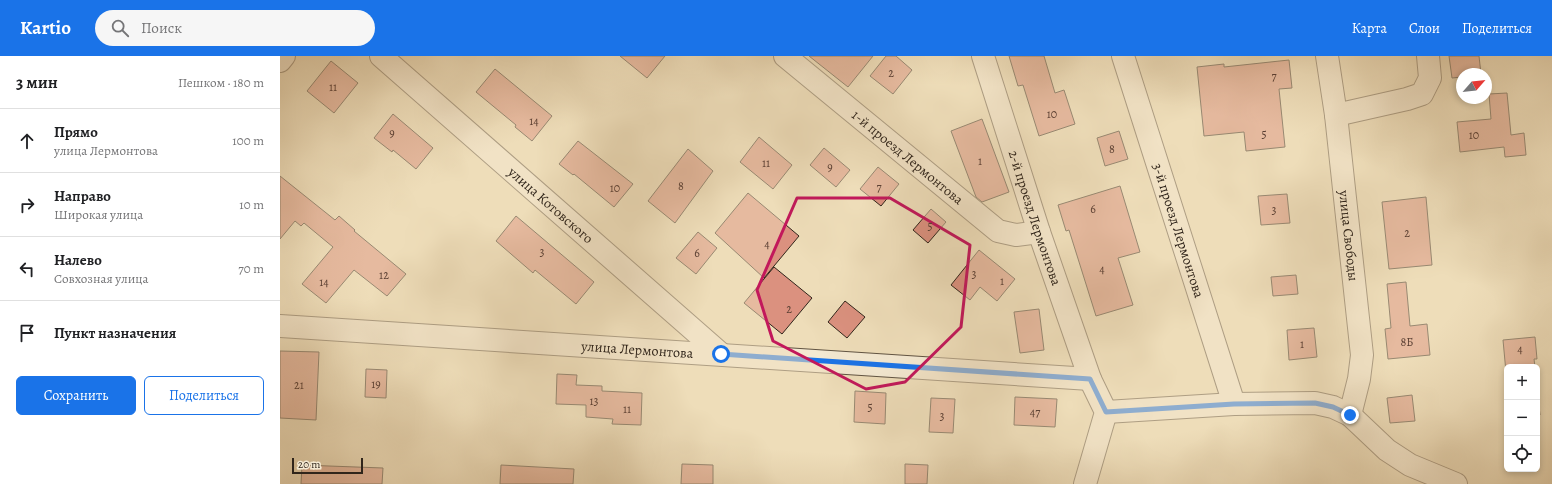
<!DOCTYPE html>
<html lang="ru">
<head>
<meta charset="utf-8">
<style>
	:root { --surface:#fff; --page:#f6f6f6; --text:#202124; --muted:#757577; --line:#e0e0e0; --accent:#1a73e8 }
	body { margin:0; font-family:Alegreya,serif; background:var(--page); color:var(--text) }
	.controls { position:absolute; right:12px; bottom:12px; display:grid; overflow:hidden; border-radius:6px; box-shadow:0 2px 6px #0003 }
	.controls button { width:36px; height:36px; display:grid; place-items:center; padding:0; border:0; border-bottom:1px solid var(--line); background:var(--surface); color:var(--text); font:20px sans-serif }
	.compass { position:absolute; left:1176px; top:12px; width:36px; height:36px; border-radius:50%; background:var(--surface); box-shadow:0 2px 6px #0003; rotate:62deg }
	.scale { position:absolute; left:12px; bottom:10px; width:71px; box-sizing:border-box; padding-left:4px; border:2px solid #30251b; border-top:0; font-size:11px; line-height:14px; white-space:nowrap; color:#30251b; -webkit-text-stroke:3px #f4e9d2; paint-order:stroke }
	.stop { position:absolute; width:12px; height:12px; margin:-9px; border:3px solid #1a73e8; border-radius:50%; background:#fff }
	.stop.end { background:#1a73e8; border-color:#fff; box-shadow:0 1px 4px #0008 }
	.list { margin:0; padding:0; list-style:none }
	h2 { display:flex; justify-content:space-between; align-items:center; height:52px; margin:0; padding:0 16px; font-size:17px }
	h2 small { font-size:13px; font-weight:400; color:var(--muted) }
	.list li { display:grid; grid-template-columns:26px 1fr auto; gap:12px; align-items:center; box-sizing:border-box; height:64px; padding:0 16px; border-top:1px solid var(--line) }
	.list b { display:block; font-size:15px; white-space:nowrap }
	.list p { margin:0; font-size:13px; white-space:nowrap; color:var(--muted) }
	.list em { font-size:13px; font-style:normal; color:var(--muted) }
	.actions { display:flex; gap:8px; padding:12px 16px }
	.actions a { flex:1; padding:9px 0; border:1px solid var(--accent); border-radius:6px; text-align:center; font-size:14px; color:var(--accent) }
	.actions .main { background:var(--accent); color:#fff }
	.icon { flex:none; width:22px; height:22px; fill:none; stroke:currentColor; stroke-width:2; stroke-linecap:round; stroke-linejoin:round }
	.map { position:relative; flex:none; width:1272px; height:428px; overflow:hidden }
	header { display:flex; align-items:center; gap:24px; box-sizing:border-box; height:56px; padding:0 20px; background:var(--accent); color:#fff }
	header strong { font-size:19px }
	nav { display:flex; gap:22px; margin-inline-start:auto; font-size:14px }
	.search { width:280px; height:36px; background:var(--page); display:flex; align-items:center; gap:10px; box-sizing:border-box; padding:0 14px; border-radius:22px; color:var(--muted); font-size:15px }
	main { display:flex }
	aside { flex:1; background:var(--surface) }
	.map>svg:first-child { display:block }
</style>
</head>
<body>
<header>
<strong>Kartio</strong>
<div class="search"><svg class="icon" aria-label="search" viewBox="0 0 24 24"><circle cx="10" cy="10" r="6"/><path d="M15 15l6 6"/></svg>Поиск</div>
<nav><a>Карта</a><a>Слои</a><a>Поделиться</a></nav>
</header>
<main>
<aside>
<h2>3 мин<small>Пешком · 180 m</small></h2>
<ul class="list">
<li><svg class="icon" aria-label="ahead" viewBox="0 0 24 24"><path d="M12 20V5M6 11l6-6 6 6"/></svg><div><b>Прямо</b><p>улица Лермонтова</p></div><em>100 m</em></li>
<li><svg class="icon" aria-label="right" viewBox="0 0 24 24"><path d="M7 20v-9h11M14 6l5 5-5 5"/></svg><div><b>Направо</b><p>Широкая улица</p></div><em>10 m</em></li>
<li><svg class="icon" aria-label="left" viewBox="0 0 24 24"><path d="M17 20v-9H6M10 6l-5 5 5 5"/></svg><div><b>Налево</b><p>Совхозная улица</p></div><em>70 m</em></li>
<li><svg class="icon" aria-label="arrive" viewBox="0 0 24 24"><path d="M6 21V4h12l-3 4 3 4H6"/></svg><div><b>Пункт назначения</b></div></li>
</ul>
<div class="actions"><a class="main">Сохранить</a><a>Поделиться</a></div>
</aside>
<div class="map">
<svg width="1272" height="428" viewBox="0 0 1272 428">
	<rect width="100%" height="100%" fill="#eeddb9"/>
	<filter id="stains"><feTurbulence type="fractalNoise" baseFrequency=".005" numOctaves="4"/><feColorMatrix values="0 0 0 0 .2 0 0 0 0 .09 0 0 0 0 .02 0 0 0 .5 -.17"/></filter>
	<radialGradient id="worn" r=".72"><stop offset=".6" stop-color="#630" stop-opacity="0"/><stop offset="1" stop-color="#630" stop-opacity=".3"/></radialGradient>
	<path fill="#db917f" stroke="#30251b" d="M340,0H385L367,22Z
		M529,0H593L568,31Z
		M606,0H616L632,14L613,38L590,20Z
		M729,0H764L775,37L784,34L795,68L759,80L743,29L738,30Z
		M1169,0H1199L1201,18H1182V21L1172,22Z
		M1009,4L1012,32L999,33L1005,91L966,95L964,76L924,80L917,11L944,8V11Z
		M51,5L78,27L54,57L27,35Z
		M215,13L272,60L252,85L235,71L236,69L196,36Z
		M1227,37L1231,79L1244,77L1246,99L1225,101L1224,91L1180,96L1177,66L1211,63L1209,38Z
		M113,58L153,92L136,113L113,94L112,96L94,82Z
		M702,63L729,136L702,146L696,141L671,75Z
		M839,75L848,103L825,110L817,82Z
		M479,81L512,109L493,133L460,106Z
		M298,85L353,128L334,151L294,118L293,119L279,108Z
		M544,92L570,114L556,131L530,109Z
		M408,93L433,115L395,167L368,145Z
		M598,111L619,128L601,150L580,133Z
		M0,120L55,164L59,160L75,174L74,175L126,218L107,240L74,214L46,247L22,228L53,191L24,167L21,170L15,165L0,183Z
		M840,130L860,196L838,202L853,249L816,260L789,174L786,175L778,149Z
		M468,137L519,180L484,222L435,177Z
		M1007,138L1010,167L981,169L978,140Z
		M1146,141L1152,209L1109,213L1102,146Z
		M651,153L666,166L648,187L633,174Z
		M236,160L314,226L296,248L255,214L253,217L216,185Z
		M418,176L437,192L416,218L396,202Z
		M699,194L735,223L717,245L700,231L690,244L671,229Z
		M494,211L532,242L502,278L464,247Z
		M1016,219L1018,238L993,240L991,221Z
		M1126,226L1130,270L1147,268L1150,299L1108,303L1105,273L1111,272L1107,228Z
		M565,245L585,261L567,282L548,266Z
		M759,253L764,294L740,297L734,256Z
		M1034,272L1037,301L1009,304L1007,274Z
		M1255,281L1257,303H1254L1255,311H1227V327L1223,284Z
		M0,295L39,296L36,364L0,362Z
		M86,313L107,314L106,342L85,341Z
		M277,318L297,319L296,329L322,330V335L362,337L361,369L332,368L333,363L306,361V349L276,348Z
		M1257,332L1260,359H1257Z
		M575,335L606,337L605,368L574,366Z
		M1132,339L1135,365L1110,367L1107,342Z
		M735,341L777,343L775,371L734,369Z
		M651,342L675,343L673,377L649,376Z
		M402,408L433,409V428H401Z
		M625,408L648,409L647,428H625Z
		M22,409L103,412L102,428H21Z
		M221,409L294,413L293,428H220Z"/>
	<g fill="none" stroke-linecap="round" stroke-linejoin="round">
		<g stroke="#605342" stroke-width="24">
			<g id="street">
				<path id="s1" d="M101,0L441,298"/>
				<path id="s2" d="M505,0L718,175L736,179L759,176"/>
				<path id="s3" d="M703,0L759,176L810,323L826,356L805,428"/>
				<path id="s4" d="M843,0L954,348"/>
				<path id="s5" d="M1047,0L1056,59L1082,299L1079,323L1070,359"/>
				<path d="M0,5L4,0"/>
				<path d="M1056,59L1127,43L1142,38L1150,22L1148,0"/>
				<path id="s6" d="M0,270L810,323"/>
				<path d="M826,356L954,348L1035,347L1053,351L1070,359L1107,394L1130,409L1176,428"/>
			</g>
		</g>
		<use href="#street" stroke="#f4e9d2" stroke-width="22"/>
	</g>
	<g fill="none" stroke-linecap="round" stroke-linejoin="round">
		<path stroke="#1a73e8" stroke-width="5" d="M441,298L810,323L826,356L954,348L1035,347L1053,351L1070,359"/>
	</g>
	<path d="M0 0H1272V428H0ZM517,142H610L690,189L681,271L625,326L586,333L493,285L477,234Z" fill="#eeddb9" fill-opacity=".55" fill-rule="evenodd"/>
	<path fill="none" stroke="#c2185b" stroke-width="3" stroke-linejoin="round" d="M517,142H610L690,189L681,271L625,326L586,333L493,285L477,234Z"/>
	<g text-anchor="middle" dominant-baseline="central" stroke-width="3" stroke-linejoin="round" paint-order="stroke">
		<g font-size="12" fill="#5b4034">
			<text x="611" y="17">2</text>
			<text x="994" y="20">7</text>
			<text x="53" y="31">11</text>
			<text x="772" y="58">10</text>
			<text x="254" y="65">14</text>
			<text x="112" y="77">9</text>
			<text x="984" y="78">5</text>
			<text x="1194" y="79">10</text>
			<text x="832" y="93">8</text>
			<text x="700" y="105">1</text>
			<text x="486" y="107">11</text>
			<text x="550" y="111">9</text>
			<text x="401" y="130">8</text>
			<text x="599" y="131">7</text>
			<text x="335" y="132">10</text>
			<text x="813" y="153">6</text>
			<text x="994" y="154">3</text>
			<text x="650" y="170">5</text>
			<text x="1127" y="177">2</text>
			<text x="487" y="188">4</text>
			<text x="262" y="196">3</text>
			<text x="417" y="197">6</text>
			<text x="822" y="213">4</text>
			<text x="694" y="218">3</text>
			<text x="104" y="219">12</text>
			<text x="722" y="225">1</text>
			<text x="44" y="226">14</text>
			<text x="509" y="253">2</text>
			<text x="1127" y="286">8Б</text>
			<text x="1022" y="288">1</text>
			<text x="1240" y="293">4</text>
			<text x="96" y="328">19</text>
			<text x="19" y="329">21</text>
			<text x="314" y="345">13</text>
			<text x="590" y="351">5</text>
			<text x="347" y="353">11</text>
			<text x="755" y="356">47</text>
			<text x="662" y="360">3</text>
		</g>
		<g font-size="14" fill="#30251b" stroke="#f4e9d2">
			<text stroke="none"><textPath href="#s2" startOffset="159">1-й проезд Лермонтова</textPath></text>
			<text stroke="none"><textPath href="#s1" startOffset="226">улица Котовского</textPath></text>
			<text stroke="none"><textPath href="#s3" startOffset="170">2-й проезд Лермонтова</textPath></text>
			<text stroke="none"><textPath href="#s4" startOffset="183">3-й проезд Лермонтова</textPath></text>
			<text stroke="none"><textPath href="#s5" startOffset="181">улица Свободы</textPath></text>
			<text stroke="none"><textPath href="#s6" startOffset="358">улица Лермонтова</textPath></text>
		</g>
	</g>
	<rect width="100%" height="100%" filter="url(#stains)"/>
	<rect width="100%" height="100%" fill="url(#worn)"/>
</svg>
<div class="controls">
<button>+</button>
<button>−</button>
<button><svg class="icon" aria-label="locate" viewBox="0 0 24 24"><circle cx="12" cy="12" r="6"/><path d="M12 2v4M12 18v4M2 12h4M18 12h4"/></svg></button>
</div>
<svg class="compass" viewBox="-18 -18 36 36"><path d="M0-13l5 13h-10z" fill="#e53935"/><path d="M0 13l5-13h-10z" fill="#757577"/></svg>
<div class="scale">20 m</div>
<div class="stop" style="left:441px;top:298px"></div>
<div class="stop end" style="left:1070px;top:359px"></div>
</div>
</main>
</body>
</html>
